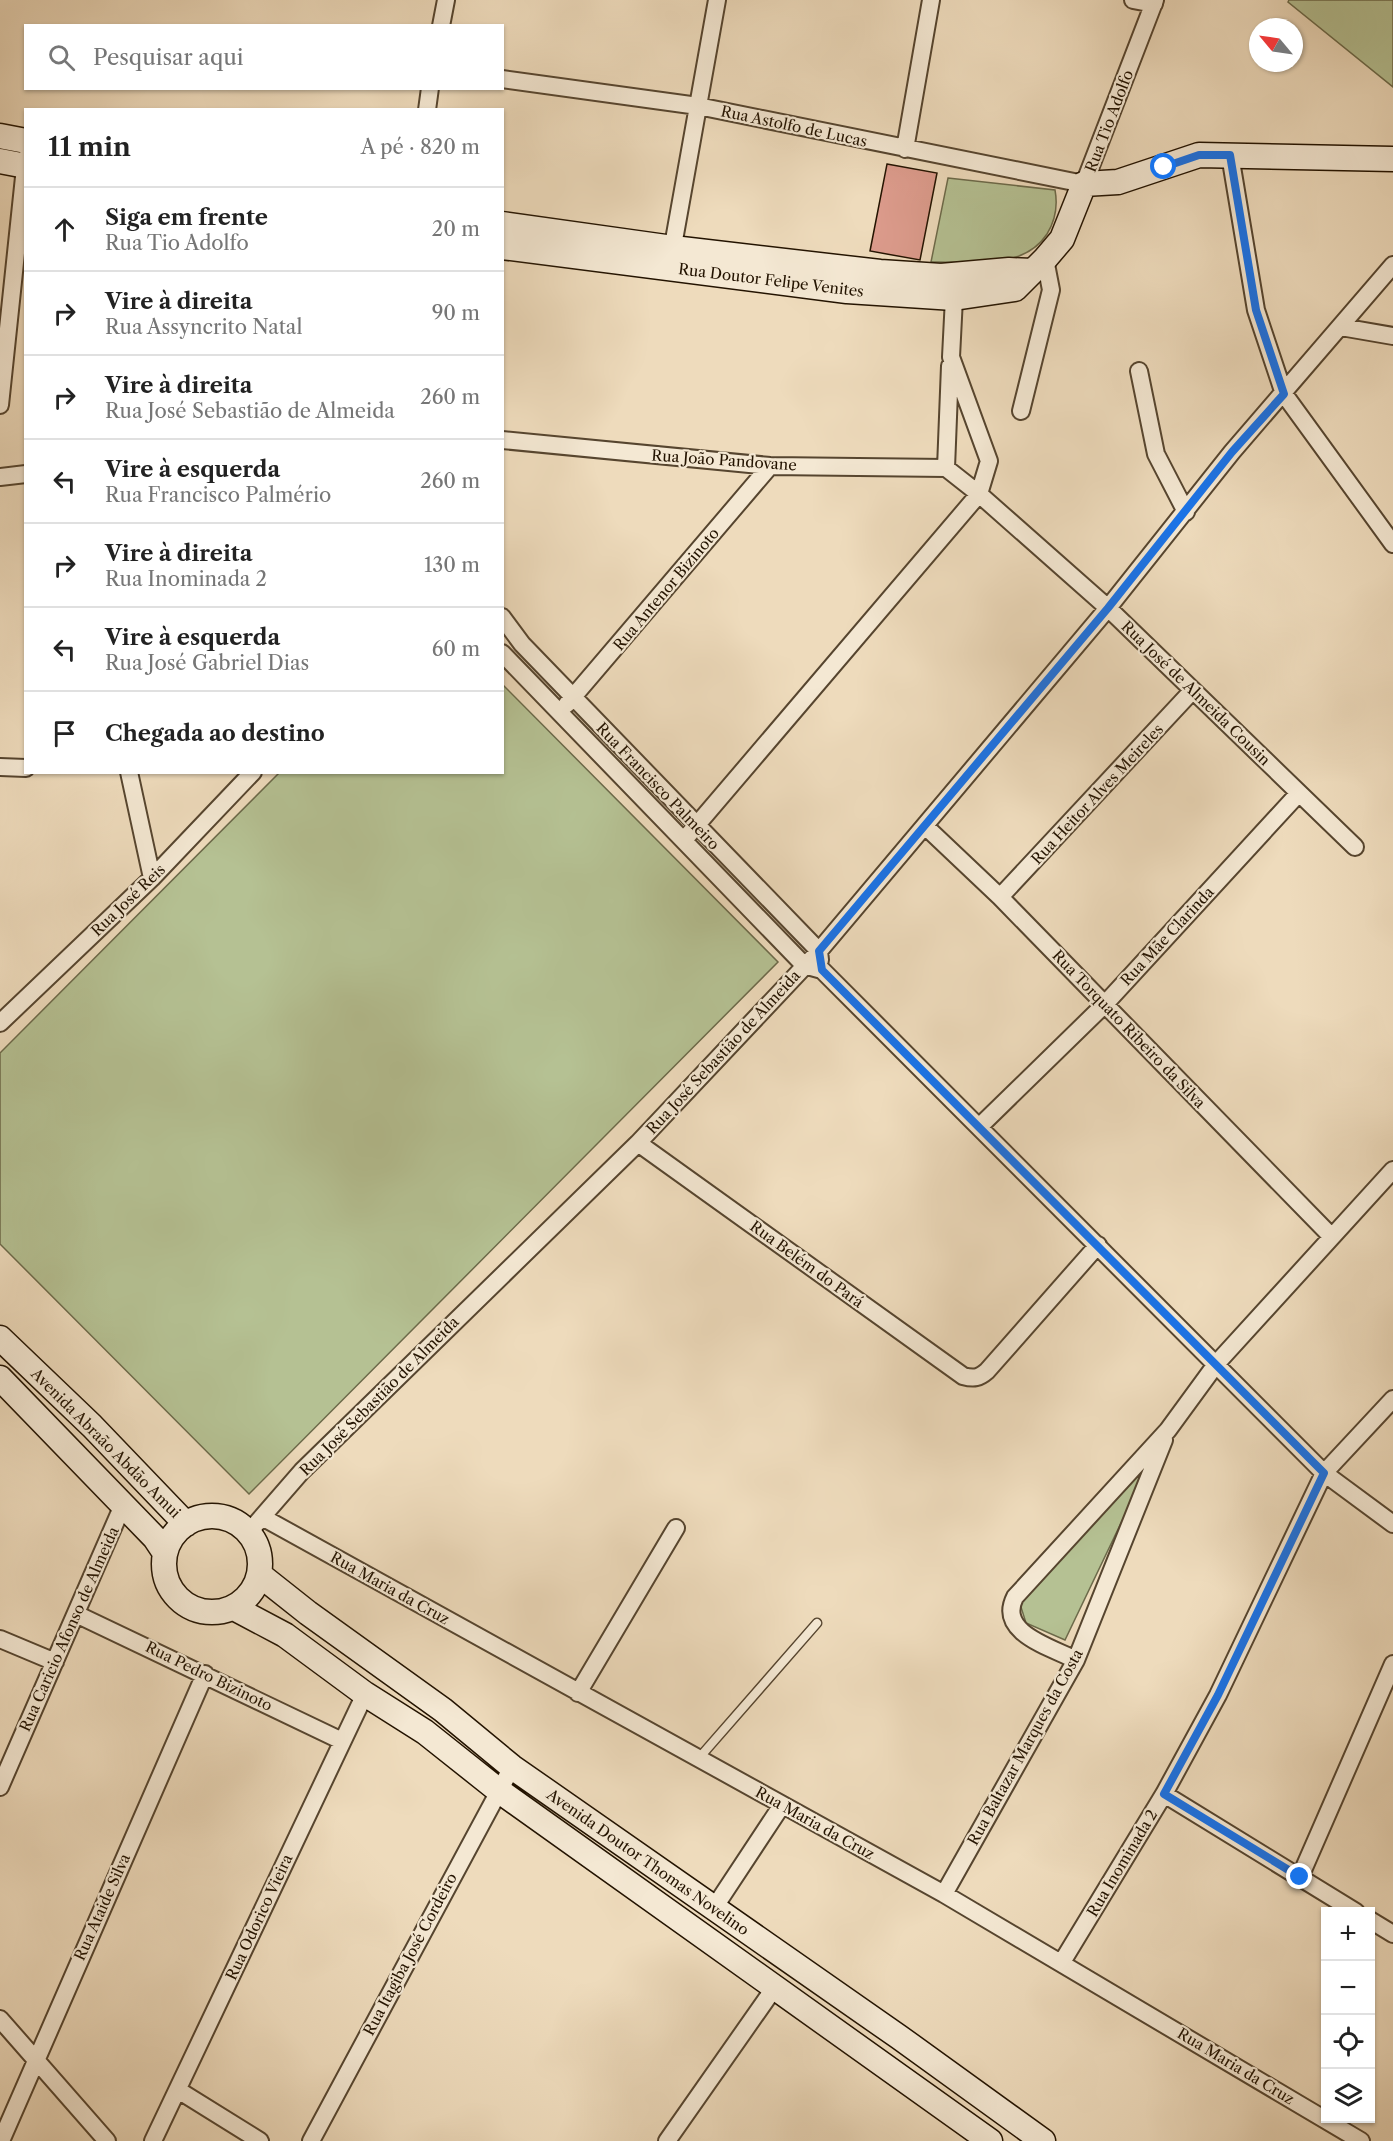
<!DOCTYPE html>
<html lang="pt">
<head>
<meta charset="utf-8">
<style>
	:root { --surface:#fff; --page:#f6f6f6; --text:#222; --muted:#767676; --line:#e0e0e0 }
	body { margin:0; font-family:"Libre Caslon Text",serif; background:var(--page); color:var(--text) }
	.controls { position:absolute; right:18px; bottom:18px; display:grid; overflow:hidden; border-radius:0px; box-shadow:0 2px 4px #0004 }
	.controls button { width:54px; height:54px; display:grid; place-items:center; padding:0; border:0; border-bottom:2px solid var(--line); background:var(--surface); color:var(--text); font:30px sans-serif }
	.compass { position:absolute; left:1249px; top:18px; width:54px; height:54px; border-radius:50%; background:var(--surface); box-shadow:0 2px 4px #0004; rotate:299deg }
	.stop { position:absolute; width:18px; height:18px; margin:-14px; border:4px solid #1a73e8; border-radius:50%; background:#fff }
	.stop.end { background:#1a73e8; border-color:#fff; box-shadow:0 2px 6px #0008 }
	.list { margin:0; padding:0; list-style:none }
	h2 { display:flex; justify-content:space-between; align-items:center; height:78px; margin:0; padding:0 24px; font-size:26px }
	h2 small { font-size:20px; font-weight:400; color:var(--muted) }
	.list li { display:grid; grid-template-columns:39px 1fr auto; gap:18px; align-items:center; box-sizing:border-box; height:84px; padding:0 24px; border-top:2px solid var(--line) }
	.list b { display:block; font-size:22px; white-space:nowrap }
	.list p { margin:0; font-size:20px; white-space:nowrap; color:var(--muted) }
	.list em { font-size:20px; font-style:normal; color:var(--muted) }
	.icon { flex:none; width:33px; height:33px; fill:none; stroke:currentColor; stroke-width:2; stroke-linecap:round; stroke-linejoin:round }
	.map { position:relative; flex:none; width:1393px; height:2141px; overflow:hidden }
	.search { position:absolute; background:var(--surface); box-shadow:0 2px 4px #0004; left:24px; top:24px; width:480px; height:66px; display:flex; align-items:center; gap:15px; box-sizing:border-box; padding:0 21px; border-radius:0px; color:var(--muted); font-size:22px }
	.panel { position:absolute; background:var(--surface); box-shadow:0 2px 4px #0004; left:24px; top:108px; width:480px; height:666px; border-radius:0px }
	.map>svg:first-child { display:block }
</style>
</head>
<body>
<div class="map">
<svg width="1393" height="2141" viewBox="0 0 1393 2141">
	<rect width="100%" height="100%" fill="#eedbbc"/>
	<filter id="stains"><feTurbulence type="fractalNoise" baseFrequency=".00333" numOctaves="4"/><feColorMatrix values="0 0 0 0 .2 0 0 0 0 .09 0 0 0 0 .02 0 0 0 .5 -.17"/></filter>
	<radialGradient id="worn" r=".72"><stop offset=".6" stop-color="#630" stop-opacity="0"/><stop offset="1" stop-color="#630" stop-opacity=".3"/></radialGradient>
	<path fill="#b5c193" stroke="#6c6a4a" stroke-width="1.5" d="M1289,0H1393V87L1288,2Z
		M948,178L1055,190C1058,206 1055,221 1047,234C1023,271 970,261 931,262Z
		M503,685L778,962L249,1494L0,1244V1053L279,773L502,772Z
		M1147,1460L1145,1473L1065,1640L1026,1623L1020,1604Z"/>
	<path fill="#dc9b8c" stroke="#231300" stroke-width="1.5" d="M887,164L937,173L920,260L870,251Z"/>
	<g fill="none" stroke-linecap="round" stroke-linejoin="round">
		<g stroke="#56452f" stroke-width="11">
			<path id="lane" d="M699,1758L817,1623"/>
		</g>
		<g stroke="#56452f" stroke-width="20">
			<path id="street" d="M1133,0L1154,4
				M441,26L446,0
				M502,79L698,106L1084,184L1155,0
				M427,110L430,88
				M905,149L931,0
				M1230,155L1256,310L1284,394L1393,544
				M671,257L717,0
				M954,298L951,357L989,461L979,494L1108,608L1355,847
				M1341,327L1393,336
				M1139,371L1156,454L1186,512
				M0,405L26,158
				M1021,411L1051,290L1045,259
				M502,440L770,466L946,468
				M0,477L26,474
				M502,617L522,644L819,951L820,960
				M502,653L804,965L822,970L1324,1473L1393,1524
				M567,704L770,466
				M0,767L26,768
				M129,772L152,878
				M925,826L1000,897L1331,1236
				M684,840L979,494L946,468L950,366
				M1000,897L1193,690
				M0,1023L152,878L253,772
				M980,1126L1105,1004L1299,793
				M638,1143L963,1376C974,1379 979,1378 987,1371L1098,1245
				M262,1517L944,1894L1361,2141
				M249,1532L302,1471L638,1143L819,951L1108,608L1232,452L1393,265
				M76,1614L342,1741
				M0,1639L55,1662
				M1076,1660C1051,1647 997,1633 1015,1597L1168,1430L1217,1363L1393,1170
				M578,1693L676,1528
				M0,1787L123,1505
				M1164,1794L1356,1912
				M1300,1877L1393,1664
				M944,1894L1076,1660L1164,1440
				M714,1908L782,1805
				M1370,1920L1393,1934
				M1062,1962L1164,1794L1218,1695L1324,1473L1393,1399
				M0,2019L107,2141
				M178,2090L260,2141
				M1,2141L205,1674
				M153,2141L365,1694
				M311,2141L512,1767
				M667,2141L775,1987"/>
		</g>
		<g stroke="#231300" stroke-width="27">
			<path id="secondary" d="M0,136L26,141
				M0,161L26,166
				M502,224L673,248L880,272L941,276L1009,270L1032,271
				M502,247L847,291L954,298L1015,289L1045,259L1062,239L1084,184L1118,182L1199,155L1393,159
				M0,1338L92,1426L186,1524
				M0,1378L155,1538L165,1553
				M164 1564a48 48 0 1 1 96 0a48 48 0 1 1-96 0Z
				M260,1575L308,1613L443,1710L512,1767L899,2037L1043,2141
				M234,1608L285,1635L365,1694L425,1732L498,1790L990,2141"/>
		</g>
		<use href="#lane" stroke="#f4e8d3" stroke-width="8"/>
		<use href="#street" stroke="#f4e8d3" stroke-width="16"/>
		<use href="#secondary" stroke="#f4e8d3" stroke-width="24"/>
	</g>
	<g fill="none" stroke-linecap="round" stroke-linejoin="round">
		<path stroke="#1a73e8" stroke-width="8" d="M1164,167L1199,155H1230L1256,310L1284,394L1232,452L1108,608L819,951L822,970L1324,1473L1218,1695L1164,1794L1300,1877"/>
	</g>
	<g text-anchor="middle" dominant-baseline="central" stroke-width="4.5" stroke-linejoin="round" paint-order="stroke">
		<g font-size="15" fill="#231300" stroke="#f4e8d3">
			<text transform="translate(1109 121) rotate(-69)">Rua Tio Adolfo</text>
			<text transform="translate(794 126) rotate(12)">Rua Astolfo de Lucas</text>
			<text transform="translate(771 280) rotate(7)">Rua Doutor Felipe Venites</text>
			<text transform="translate(724 460) rotate(4)">Rua João Pandovane</text>
			<text transform="translate(666 589) rotate(-50)">Rua Antenor Bizinoto</text>
			<text transform="translate(1196 693) rotate(44)">Rua José de Almeida Cousin</text>
			<text transform="translate(658 786) rotate(46)">Rua Francisco Palmeiro</text>
			<text transform="translate(1097 794) rotate(-47)">Rua Heitor Alves Meireles</text>
			<text transform="translate(128 900) rotate(-44)">Rua José Reis</text>
			<text transform="translate(1167 936) rotate(-47)">Rua Mãe Clarinda</text>
			<text transform="translate(1129 1029) rotate(46)">Rua Torquato Ribeiro da Silva</text>
			<text transform="translate(723 1052) rotate(-47)">Rua José Sebastião de Almeida</text>
			<text transform="translate(807 1264) rotate(36)">Rua Belém do Pará</text>
			<text transform="translate(379 1396) rotate(-45)">Rua José Sebastião de Almeida</text>
			<text transform="translate(106 1443) rotate(45)">Avenida Abraão Abdão Amui</text>
			<text transform="translate(390 1588) rotate(29)">Rua Maria da Cruz</text>
			<text transform="translate(69 1629) rotate(-66)">Rua Caricio Afonso de Almeida</text>
			<text transform="translate(209 1676) rotate(26)">Rua Pedro Bizinoto</text>
			<text transform="translate(1025 1747) rotate(-61)">Rua Baltazar Marques da Costa</text>
			<text transform="translate(815 1823) rotate(29)">Rua Maria da Cruz</text>
			<text transform="translate(648 1862) rotate(35)">Avenida Doutor Thomas Novelino</text>
			<text transform="translate(1122 1863) rotate(-59)">Rua Inominada 2</text>
			<text transform="translate(102 1907) rotate(-66)">Rua Ataide Silva</text>
			<text transform="translate(259 1917) rotate(-65)">Rua Odorico Vieira</text>
			<text transform="translate(410 1954) rotate(-62)">Rua Itagiba José Cordeiro</text>
			<text transform="translate(1236 2066) rotate(31)">Rua Maria da Cruz</text>
		</g>
	</g>
	<rect width="100%" height="100%" filter="url(#stains)"/>
	<rect width="100%" height="100%" fill="url(#worn)"/>
</svg>
<div class="controls">
<button>+</button>
<button>−</button>
<button><svg class="icon" aria-label="locate" viewBox="0 0 24 24"><circle cx="12" cy="12" r="6"/><path d="M12 2v4M12 18v4M2 12h4M18 12h4"/></svg></button>
<button><svg class="icon" aria-label="layers" viewBox="0 0 24 24"><path d="M12 4l9 5-9 5-9-5zM3 14l9 5 9-5"/></svg></button>
</div>
<svg class="compass" viewBox="-18 -18 36 36"><path d="M0-13l5 13h-10z" fill="#e53935"/><path d="M0 13l5-13h-10z" fill="#767676"/></svg>
<div class="stop" style="left:1164px;top:167px"></div>
<div class="stop end" style="left:1300px;top:1877px"></div>
<div class="search"><svg class="icon" aria-label="search" viewBox="0 0 24 24"><circle cx="10" cy="10" r="6"/><path d="M15 15l6 6"/></svg>Pesquisar aqui</div>
<section class="panel">
<h2>11 min<small>A pé · 820 m</small></h2>
<ul class="list">
<li><svg class="icon" aria-label="ahead" viewBox="0 0 24 24"><path d="M12 20V5M6 11l6-6 6 6"/></svg><div><b>Siga em frente</b><p>Rua Tio Adolfo</p></div><em>20 m</em></li>
<li><svg class="icon" aria-label="right" viewBox="0 0 24 24"><path d="M7 20v-9h11M14 6l5 5-5 5"/></svg><div><b>Vire à direita</b><p>Rua Assyncrito Natal</p></div><em>90 m</em></li>
<li><svg class="icon" aria-label="right" viewBox="0 0 24 24"><path d="M7 20v-9h11M14 6l5 5-5 5"/></svg><div><b>Vire à direita</b><p>Rua José Sebastião de Almeida</p></div><em>260 m</em></li>
<li><svg class="icon" aria-label="left" viewBox="0 0 24 24"><path d="M17 20v-9H6M10 6l-5 5 5 5"/></svg><div><b>Vire à esquerda</b><p>Rua Francisco Palmério</p></div><em>260 m</em></li>
<li><svg class="icon" aria-label="right" viewBox="0 0 24 24"><path d="M7 20v-9h11M14 6l5 5-5 5"/></svg><div><b>Vire à direita</b><p>Rua Inominada 2</p></div><em>130 m</em></li>
<li><svg class="icon" aria-label="left" viewBox="0 0 24 24"><path d="M17 20v-9H6M10 6l-5 5 5 5"/></svg><div><b>Vire à esquerda</b><p>Rua José Gabriel Dias</p></div><em>60 m</em></li>
<li><svg class="icon" aria-label="arrive" viewBox="0 0 24 24"><path d="M6 21V4h12l-3 4 3 4H6"/></svg><div><b>Chegada ao destino</b></div></li>
</ul>
</section>
</div>
</body>
</html>
